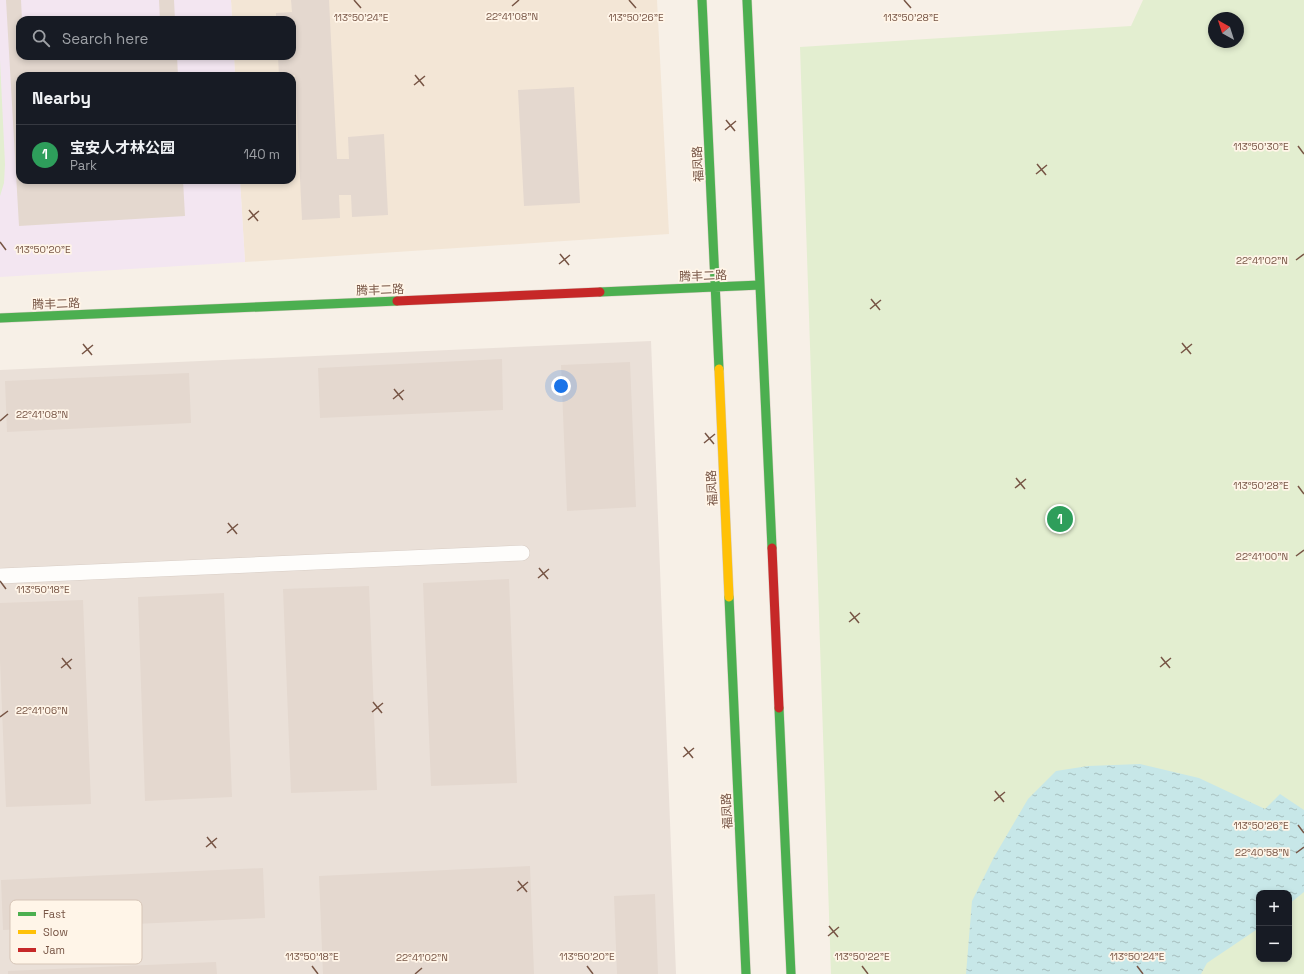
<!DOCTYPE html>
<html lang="en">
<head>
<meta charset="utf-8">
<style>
	:root { --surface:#171b24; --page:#20242c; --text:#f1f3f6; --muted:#9ea1a6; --line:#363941; --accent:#b45309 }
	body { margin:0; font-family:"Space Grotesk","Noto Sans SC",sans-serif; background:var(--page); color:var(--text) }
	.controls { position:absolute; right:12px; bottom:12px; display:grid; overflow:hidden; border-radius:8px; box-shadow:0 2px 6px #0003 }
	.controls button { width:36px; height:36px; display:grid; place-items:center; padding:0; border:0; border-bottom:1px solid var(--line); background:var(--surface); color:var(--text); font:20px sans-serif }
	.compass { position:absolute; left:1208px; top:12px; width:36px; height:36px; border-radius:50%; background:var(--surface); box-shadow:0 2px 6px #0003; rotate:321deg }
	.you { position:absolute; left:561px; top:386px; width:14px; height:14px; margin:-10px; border:3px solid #fff; border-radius:50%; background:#1a73e8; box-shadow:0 0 0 6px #1a73e833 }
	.badge { display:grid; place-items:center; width:26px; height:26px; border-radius:50%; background:var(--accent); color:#fff; font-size:13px; font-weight:700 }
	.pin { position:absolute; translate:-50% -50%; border:2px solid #fff; box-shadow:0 1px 4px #0006 }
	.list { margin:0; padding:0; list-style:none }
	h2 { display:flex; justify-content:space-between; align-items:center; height:52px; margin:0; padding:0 16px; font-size:17px }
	h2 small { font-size:13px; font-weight:400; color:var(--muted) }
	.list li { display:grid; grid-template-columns:26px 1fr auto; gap:12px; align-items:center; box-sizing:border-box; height:60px; padding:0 16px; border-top:1px solid var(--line) }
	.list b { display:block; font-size:15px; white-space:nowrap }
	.list p { margin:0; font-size:13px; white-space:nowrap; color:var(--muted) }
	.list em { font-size:13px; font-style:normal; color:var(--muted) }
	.icon { flex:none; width:22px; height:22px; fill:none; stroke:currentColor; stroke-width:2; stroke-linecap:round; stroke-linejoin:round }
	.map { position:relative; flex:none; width:1304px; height:974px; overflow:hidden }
	.search { position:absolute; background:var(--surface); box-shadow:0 2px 6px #0003; left:16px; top:16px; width:280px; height:44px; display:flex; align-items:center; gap:10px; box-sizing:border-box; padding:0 14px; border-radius:12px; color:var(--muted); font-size:15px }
	.panel { position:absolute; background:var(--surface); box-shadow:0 2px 6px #0003; left:16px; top:72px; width:280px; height:112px; border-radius:12px }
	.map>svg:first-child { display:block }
</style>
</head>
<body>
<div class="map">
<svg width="1304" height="974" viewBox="0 0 1304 974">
	<defs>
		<pattern id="water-ripples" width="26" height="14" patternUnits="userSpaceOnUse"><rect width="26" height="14" fill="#c7e7e8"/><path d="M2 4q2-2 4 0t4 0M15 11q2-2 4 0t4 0" fill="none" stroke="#a6bebe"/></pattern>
	</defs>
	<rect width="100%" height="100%" fill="#f7f0e7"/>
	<path fill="#f3e6d6" d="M231,0H657L669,234L245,262L240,180H292V76H235L234,56H292V20H232Z"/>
	<path fill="#eae0d8" d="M651,341L676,974H0V370Z"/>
	<path fill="#f3e6f1" d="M0,0H231L232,20H20V56H234L235,76H20V180H240L245,262L0,277Z"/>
	<path fill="#e3eed0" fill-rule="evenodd" d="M1143,0H1304V974H831L800,47L1131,26ZM1214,18H1238V42H1214ZM1259,893H1289V959H1259Z
		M0,60L5,164L4,183L0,196Z"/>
	<path fill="url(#water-ripples)" d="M1140,764L1199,778L1265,809L1280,794L1304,810V892L1289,904V893H1259V928L1207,963L1201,974H966L972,901L994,857L1028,799L1056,771L1088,766Z"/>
	<path fill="#e4d8cf" d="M6,0H21L22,20H20V56H177L178,76H20V180H183L185,216L19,226Z
		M159,0H174L175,20H160Z
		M291,0H329L337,159H349L348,137L384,134L388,215L352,217L351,195H339L340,218L302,220L295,75L279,76L278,56H292V20H276V13L292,12Z
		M574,87L580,203L524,206L518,90Z
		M502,359L503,410L320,418L318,368Z
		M630,362L636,507L567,511L561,365Z
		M189,373L191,423L7,432L5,381Z
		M509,579L517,783L431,786L423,583Z
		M369,586L377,790L291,793L283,589Z
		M224,593L232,797L145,801L138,597Z
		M83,600L91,804L6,807L0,660V603Z
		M530,866L534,974H323L319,876Z
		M263,868L265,918L3,930L1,880Z
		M655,894L658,974H617L614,896Z
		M216,962L217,974H8V971Z"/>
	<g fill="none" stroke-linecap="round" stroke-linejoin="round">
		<g stroke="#d8cdc5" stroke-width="16">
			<path id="lane" d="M0,576L522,553"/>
		</g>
		<g stroke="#d8cdc3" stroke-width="10">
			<path id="fast" d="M702,0L719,369
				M747,0L772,548
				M600,292L760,285
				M0,318L397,301
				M729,597L746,974
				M779,708L791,974"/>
		</g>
		<g stroke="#d8cdc3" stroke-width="10">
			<path id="slow" d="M719,369L729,597"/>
		</g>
		<g stroke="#d8cdc3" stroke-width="10">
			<path id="jam" d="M397,301L600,292
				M772,548L779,708"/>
		</g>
		<use href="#lane" stroke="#fefdfb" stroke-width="15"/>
		<use href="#fast" stroke="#4caf50" stroke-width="9"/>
		<use href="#slow" stroke="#ffc107" stroke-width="9"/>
		<use href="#jam" stroke="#c62828" stroke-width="9"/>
	</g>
	<path fill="none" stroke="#775545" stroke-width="1.5" d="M354,0L361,8M629,0L636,8M904,0L911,8M512,6L519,0M415,75L424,86M414,85L425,76M726,120L735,131M725,130L736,121M1298,146L1304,154M1037,164L1046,175M1036,174L1047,165M249,210L258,221M248,220L259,211M0,242L6,250M560,254L569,265M1296,260L1304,254M559,264L570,255M871,299L880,310M870,309L881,300M1182,343L1191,354M83,344L92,355M1181,353L1192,344M82,354L93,345M394,389L403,400M393,399L404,390M0,421L8,414M705,433L714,444M704,443L715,434M1016,478L1025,489M1298,486L1304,494M1015,488L1026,479M228,523L237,534M227,533L238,524M1296,556L1304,550M539,568L548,579M538,578L549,569M0,581L6,589M850,612L859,623M849,622L860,613M1161,657L1170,668M62,658L71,669M1160,667L1171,658M61,668L72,659M373,702L382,713M372,712L383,703M0,717L8,711M684,747L693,758M683,757L694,748M995,791L1004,802M994,801L1005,792M1298,825L1304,833M207,837L216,848M206,847L217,838M1296,853L1304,847M518,881L527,892M517,891L528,882M829,926L838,937M828,936L839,927M312,966L318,974M587,966L593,974M862,966L868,974M1137,966L1143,974M415,974L422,968"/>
	<g text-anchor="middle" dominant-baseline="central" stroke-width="3.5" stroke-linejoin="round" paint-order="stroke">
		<g font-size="12" fill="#775545" stroke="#fff5e8">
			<text transform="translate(698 164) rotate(-93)">福凤路</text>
			<text transform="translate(703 276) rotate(-2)">腾丰二路</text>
			<text transform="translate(380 290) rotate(-2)">腾丰二路</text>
			<text transform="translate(56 304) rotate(-2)">腾丰二路</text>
			<text transform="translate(712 488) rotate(-93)">福凤路</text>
			<text transform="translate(727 811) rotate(-93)">福凤路</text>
		</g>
	</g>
	<rect x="10" y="900" width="132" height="64" rx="6" fill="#fff5e8" stroke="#d6c5b7" stroke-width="1"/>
	<rect x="18" y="912" width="18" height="4" fill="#4caf50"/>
	<rect x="18" y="930" width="18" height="4" fill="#ffc107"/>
	<rect x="18" y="948" width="18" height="4" fill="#c62828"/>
	<g font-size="11" fill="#775545">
		<text x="43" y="918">Fast</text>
		<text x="43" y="936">Slow</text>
		<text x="43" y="954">Jam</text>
	</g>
	<g font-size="10" text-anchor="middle" fill="#775545" stroke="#fff5e8" stroke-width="3.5" stroke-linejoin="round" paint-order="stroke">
		<text x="512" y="20">22°41'08"N</text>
		<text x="361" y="21">113°50'24"E</text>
		<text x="636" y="21">113°50'26"E</text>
		<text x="911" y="21">113°50'28"E</text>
		<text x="1261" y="150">113°50'30"E</text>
		<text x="43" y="253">113°50'20"E</text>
		<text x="1262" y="264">22°41'02"N</text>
		<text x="42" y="418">22°41'08"N</text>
		<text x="1261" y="489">113°50'28"E</text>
		<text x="1262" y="560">22°41'00"N</text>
		<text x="43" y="593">113°50'18"E</text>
		<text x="42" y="714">22°41'06"N</text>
		<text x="1261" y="829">113°50'26"E</text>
		<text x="1262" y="856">22°40'58"N</text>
		<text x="312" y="960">113°50'18"E</text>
		<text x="587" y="960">113°50'20"E</text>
		<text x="862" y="960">113°50'22"E</text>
		<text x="1137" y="960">113°50'24"E</text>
		<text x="422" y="961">22°41'02"N</text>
	</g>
</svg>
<div class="controls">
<button>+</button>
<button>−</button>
</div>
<svg class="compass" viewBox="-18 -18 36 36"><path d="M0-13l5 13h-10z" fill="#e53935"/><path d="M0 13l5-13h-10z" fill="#9ea1a6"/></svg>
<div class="you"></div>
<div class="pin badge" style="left:1060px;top:519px;background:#2e9e5b">1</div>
<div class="search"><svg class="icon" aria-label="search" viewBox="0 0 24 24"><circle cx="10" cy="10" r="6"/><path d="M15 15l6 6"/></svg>Search here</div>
<section class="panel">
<h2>Nearby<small></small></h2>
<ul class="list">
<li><span class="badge" style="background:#2e9e5b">1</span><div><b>宝安人才林公园</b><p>Park</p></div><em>140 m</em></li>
</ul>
</section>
</div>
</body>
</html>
